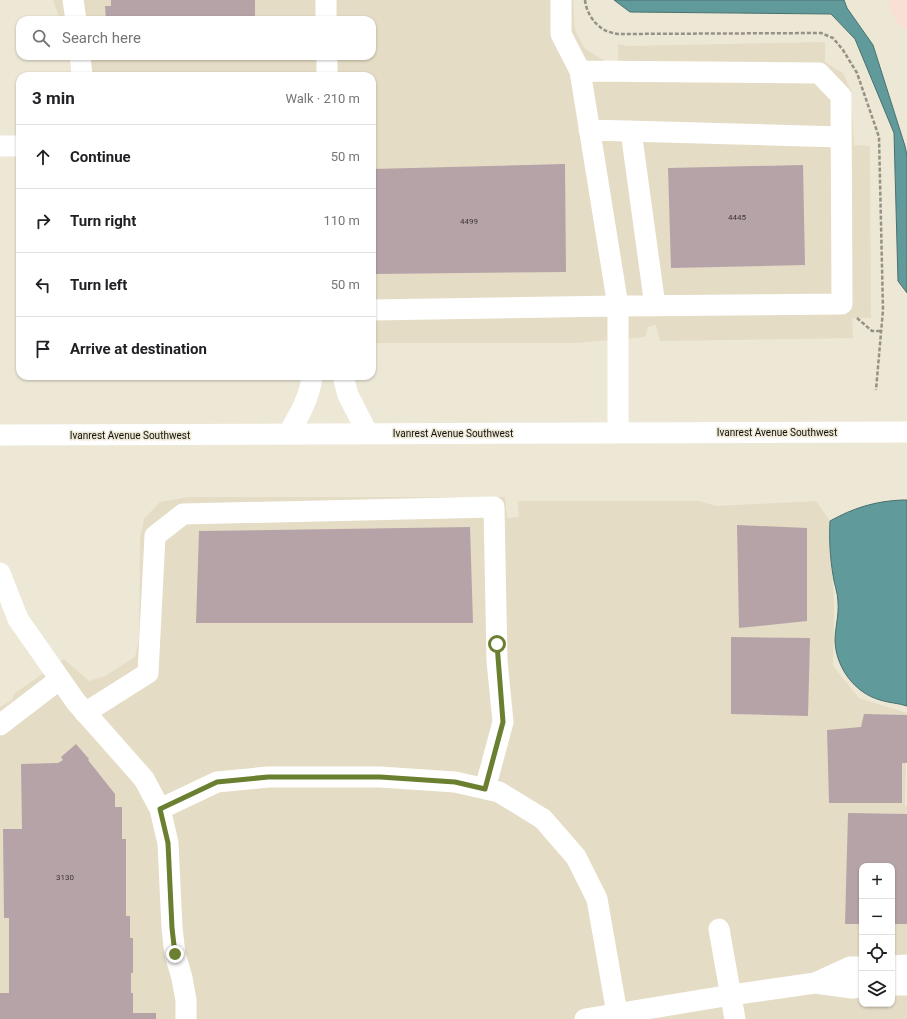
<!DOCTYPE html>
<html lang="en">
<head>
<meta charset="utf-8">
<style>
	:root { --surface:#fff; --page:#f6f6f6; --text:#202124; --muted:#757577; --line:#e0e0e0 }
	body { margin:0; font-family:Roboto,sans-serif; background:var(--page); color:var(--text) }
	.controls { position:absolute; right:12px; bottom:12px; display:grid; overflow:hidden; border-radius:8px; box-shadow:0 1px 3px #0004 }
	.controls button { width:36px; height:36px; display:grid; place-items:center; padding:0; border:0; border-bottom:1px solid var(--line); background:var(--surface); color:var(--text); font:20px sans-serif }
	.stop { position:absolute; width:12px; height:12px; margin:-9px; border:3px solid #6b7f30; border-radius:50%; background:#fff }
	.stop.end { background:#6b7f30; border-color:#fff; box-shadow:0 1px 4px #0008 }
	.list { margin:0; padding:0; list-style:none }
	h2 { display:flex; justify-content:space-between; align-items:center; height:52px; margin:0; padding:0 16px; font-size:17px }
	h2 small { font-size:13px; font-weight:400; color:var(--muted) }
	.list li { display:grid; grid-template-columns:26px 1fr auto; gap:12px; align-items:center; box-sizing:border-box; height:64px; padding:0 16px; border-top:1px solid var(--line) }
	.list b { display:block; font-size:15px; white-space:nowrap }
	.list em { font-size:13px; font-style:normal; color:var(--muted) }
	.icon { flex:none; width:22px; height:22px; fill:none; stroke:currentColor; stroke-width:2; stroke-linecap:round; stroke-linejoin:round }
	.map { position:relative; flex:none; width:907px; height:1019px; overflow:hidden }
	.search { position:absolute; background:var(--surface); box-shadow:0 1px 3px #0004; left:16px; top:16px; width:360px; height:44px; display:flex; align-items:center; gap:10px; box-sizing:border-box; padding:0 14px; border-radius:12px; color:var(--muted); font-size:15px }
	.panel { position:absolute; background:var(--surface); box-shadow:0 1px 3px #0004; left:16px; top:72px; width:360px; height:308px; border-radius:12px }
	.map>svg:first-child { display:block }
</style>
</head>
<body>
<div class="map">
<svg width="907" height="1019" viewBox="0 0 907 1019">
	<rect width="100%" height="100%" fill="#ede7d6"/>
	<path fill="#e5dcc5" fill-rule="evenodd" d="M53,0H573L575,30L584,48L605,61H618V44L628,46L825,42V62L843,73L851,91L854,145L870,146L871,318H852L853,338L660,341L656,325L648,327L645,337L575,343H372V76H71L69,56H372V20H60Z
		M189,497H505L507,518L519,517L518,501H699L716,506L816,501L830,521L834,607L833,666L859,698L907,713L905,806H907V1019H0V707L12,700L15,693L64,659L89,681L105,676L135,657L139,639L140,539L144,519L160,502ZM862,866H892V1004H862Z"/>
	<path fill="#619a9a" stroke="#4a716f" d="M614,0H844L847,8L873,45L905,146L907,155V293L898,281L894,133L855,39L831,14L630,12Z
		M902,500H907V706C898,703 889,703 880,700C855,693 836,668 835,641C835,628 839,616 838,602C838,593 834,584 833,575C830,557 829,539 830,521C853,508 876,501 902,500Z"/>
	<path fill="#b6a3a8" d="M111,0H255V20H106L105,6H111Z
		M565,164L566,272L372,274V169Z
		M803,165L805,265L671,268L668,168Z
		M737,525L807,528V621L739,628Z
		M470,527L473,623H196L199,531Z
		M731,637L810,638L808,716L731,714Z
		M864,714L907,715V763H902V803H829L827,730L861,727Z
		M76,744L89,759L88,760L115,794V807H122V839H126V916H130V938H133V973H131V993H133V1013H156V1019H0V993H9V918H4L3,829H22L21,764L58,763L63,760L61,757Z
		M848,813L907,814V924H892V866H862V924H845Z"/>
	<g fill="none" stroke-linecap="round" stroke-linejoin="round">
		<path stroke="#969185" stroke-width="2.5" stroke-dasharray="4 2" stroke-linecap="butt" d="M585,0C586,11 593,23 603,29C607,32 613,33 618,34L821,33L833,38L843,50L857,73L879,137L883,310L876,390
			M857,318L872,331H881"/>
		<path stroke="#fff" stroke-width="21" d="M73,0L76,20
			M326,0V20
			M561,0V34L580,71L819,73L841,96L842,304L618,306V433
			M80,56L82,76
			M327,56V76
			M589,130L841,137
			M631,131L655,306
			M0,146H20
			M372,310L618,306L580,71
			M343,376L348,395L368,434
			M288,434C299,416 310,397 312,376
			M0,435L907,432
			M0,573L18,619L76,702L144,779L160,809L168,843L172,928L175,954L182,978L186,1000V1019
			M85,713L148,673L155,536L183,514L494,507L497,661L503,722L485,789
			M0,725L60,679
			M160,809L217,782L268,777H380L455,782L499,792L543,819L576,857L597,899L618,1019
			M719,929L735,1019
			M892,966L907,965
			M862,967H850L815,983L852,988L862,987
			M892,985H907
			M585,1019L731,995L815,983"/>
		<path stroke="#fadfd4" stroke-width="22" d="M899,0L907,18"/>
	</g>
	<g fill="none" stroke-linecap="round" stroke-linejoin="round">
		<path stroke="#6b7f30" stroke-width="5" d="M175,954L172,928L168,843L160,809L217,782L268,777H380L455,782L485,789L503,722L497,644"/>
	</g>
	<g text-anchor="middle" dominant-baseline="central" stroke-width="3" stroke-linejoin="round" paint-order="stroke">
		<g font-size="8" fill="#3c3632">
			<text x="737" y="217">4445</text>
			<text x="469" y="221">4499</text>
			<text x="65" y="877">3130</text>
		</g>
		<g font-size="10" fill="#13110b" stroke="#ede7d6">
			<text x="777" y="432">Ivanrest Avenue Southwest</text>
			<text x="453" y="433">Ivanrest Avenue Southwest</text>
			<text x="130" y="435">Ivanrest Avenue Southwest</text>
		</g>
	</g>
</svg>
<div class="controls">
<button>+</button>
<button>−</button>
<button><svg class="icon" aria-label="locate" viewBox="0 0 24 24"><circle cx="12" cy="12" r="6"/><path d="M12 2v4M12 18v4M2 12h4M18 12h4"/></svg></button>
<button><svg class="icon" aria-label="layers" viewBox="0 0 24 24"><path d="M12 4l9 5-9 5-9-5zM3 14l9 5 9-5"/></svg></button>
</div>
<div class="stop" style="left:497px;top:644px"></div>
<div class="stop end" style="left:175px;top:954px"></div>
<div class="search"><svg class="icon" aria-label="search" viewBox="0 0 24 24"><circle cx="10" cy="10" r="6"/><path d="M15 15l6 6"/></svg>Search here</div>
<section class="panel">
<h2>3 min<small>Walk · 210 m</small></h2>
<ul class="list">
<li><svg class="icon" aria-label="ahead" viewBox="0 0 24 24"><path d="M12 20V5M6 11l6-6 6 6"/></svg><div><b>Continue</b></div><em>50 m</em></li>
<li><svg class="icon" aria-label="right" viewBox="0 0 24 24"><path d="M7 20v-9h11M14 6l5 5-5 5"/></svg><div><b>Turn right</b></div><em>110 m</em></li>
<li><svg class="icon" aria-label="left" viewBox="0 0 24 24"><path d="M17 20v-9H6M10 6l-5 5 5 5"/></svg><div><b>Turn left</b></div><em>50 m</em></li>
<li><svg class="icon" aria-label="arrive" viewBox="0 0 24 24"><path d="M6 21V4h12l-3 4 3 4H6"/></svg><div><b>Arrive at destination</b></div></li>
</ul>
</section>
</div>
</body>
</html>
